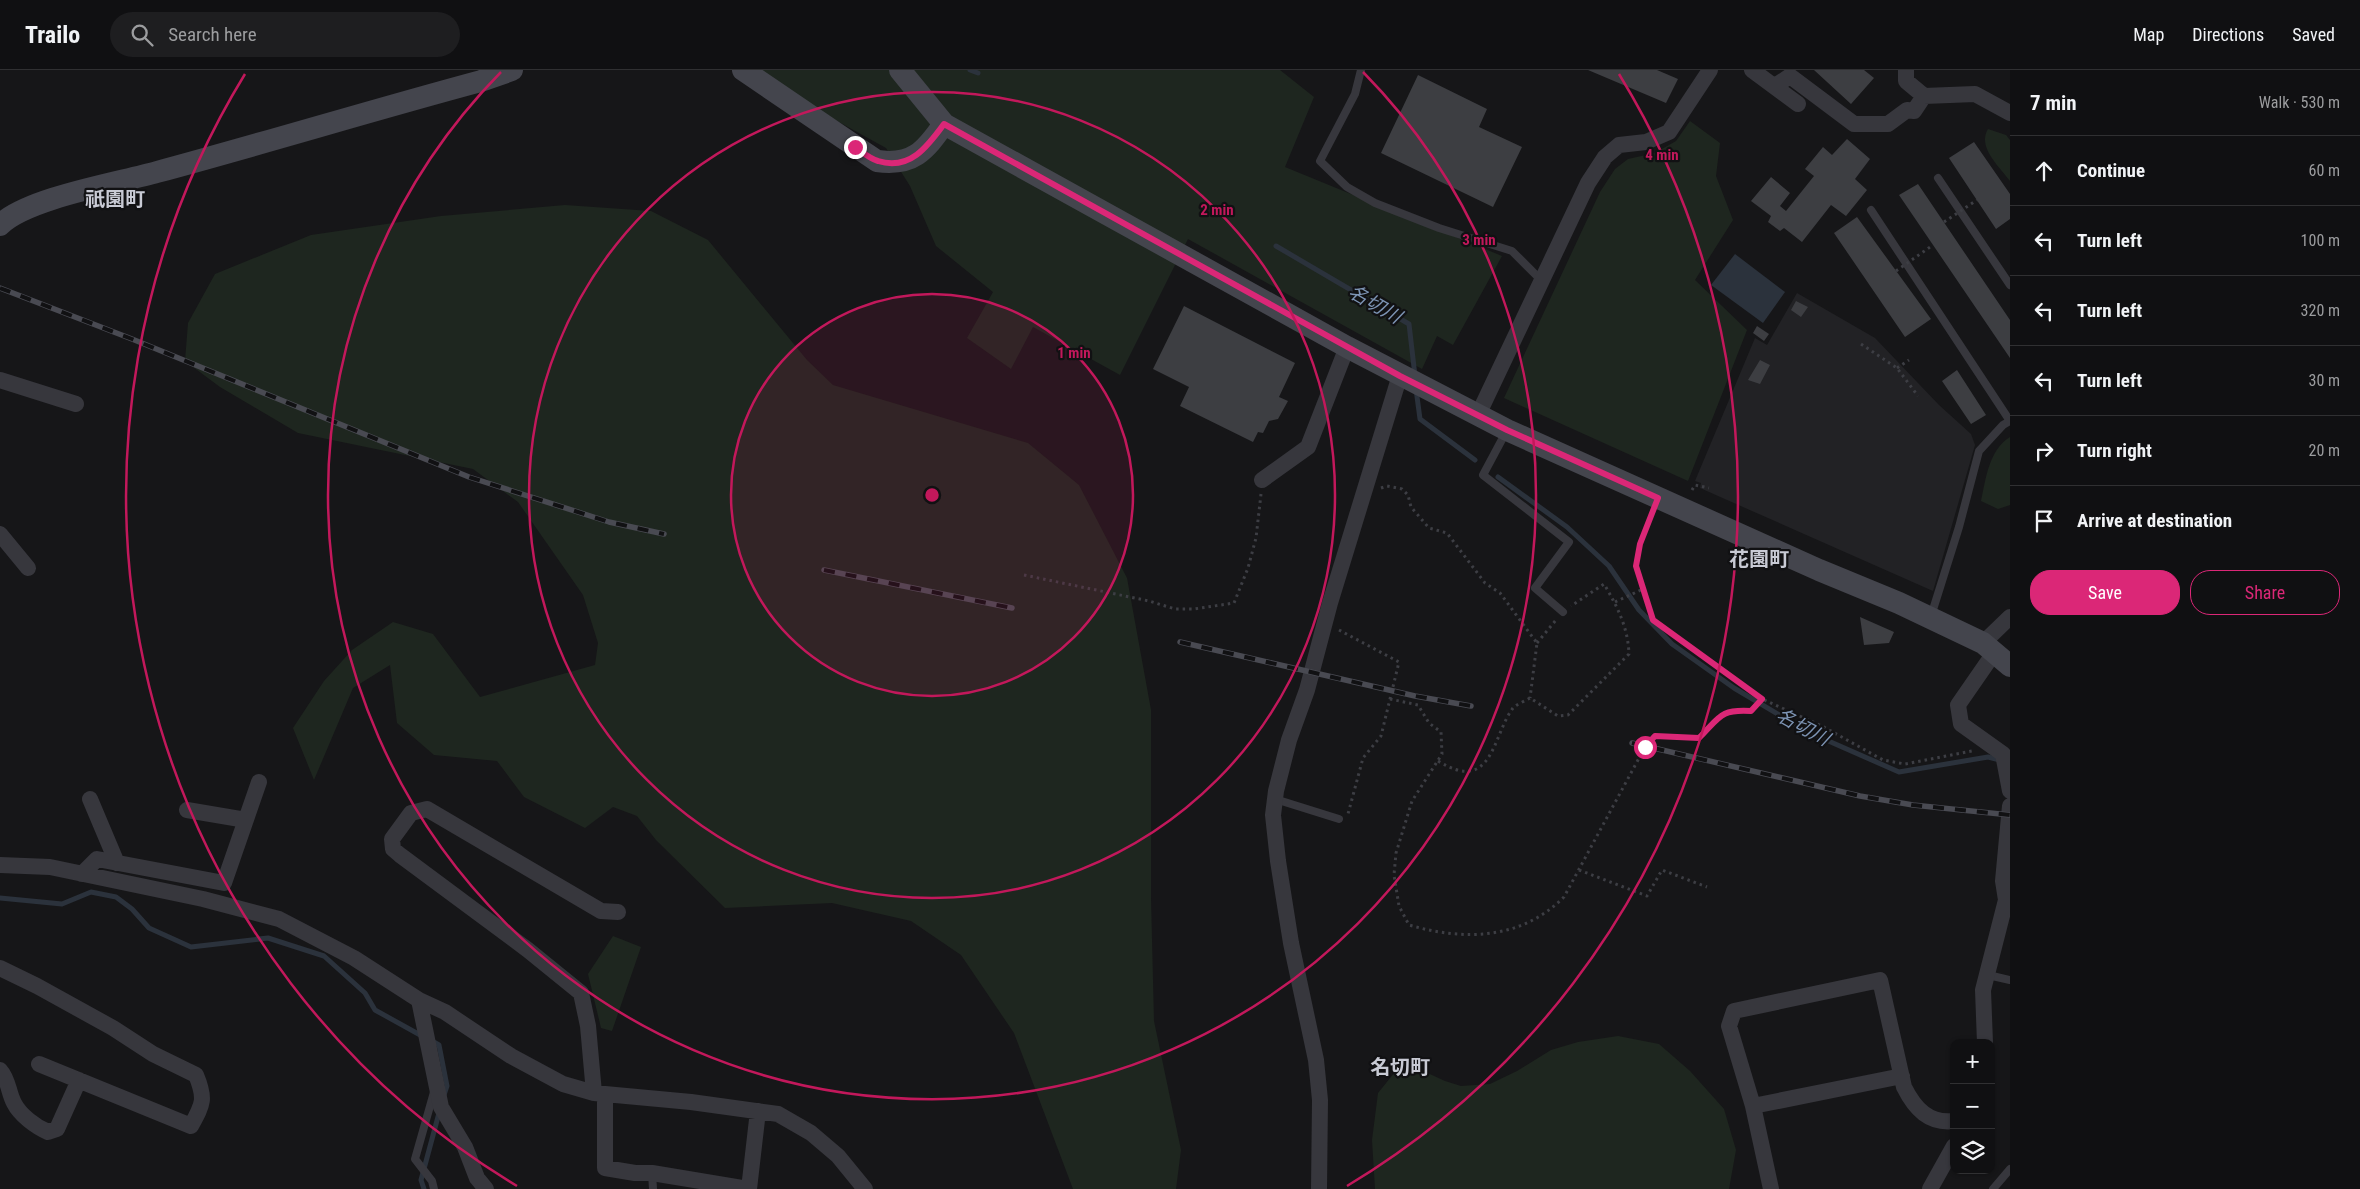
<!DOCTYPE html>
<html lang="en">
<head>
<meta charset="utf-8">
<style>
	:root { --surface:#101012; --page:#1e1e20; --text:#f1f3f6; --muted:#9c9d9f; --line:#303032; --accent:#db2777 }
	body { margin:0; font-family:"Roboto Condensed","Noto Sans JP",sans-serif; background:var(--page); color:var(--text) }
	.controls { position:absolute; right:15px; bottom:15px; display:grid; overflow:hidden; border-radius:10px; box-shadow:0 1px 4px #0004 }
	.controls button { width:45px; height:45px; display:grid; place-items:center; padding:0; border:0; border-bottom:1px solid var(--line); background:var(--surface); color:var(--text); font:25px sans-serif }
	.stop { position:absolute; width:15px; height:15px; margin:-11px; border:4px solid #db2777; border-radius:50%; background:#fff }
	.stop.end { background:#db2777; border-color:#fff; box-shadow:0 1px 5px #0008 }
	.list { margin:0; padding:0; list-style:none }
	h2 { display:flex; justify-content:space-between; align-items:center; height:65px; margin:0; padding:0 20px; font-size:21px }
	h2 small { font-size:16px; font-weight:400; color:var(--muted) }
	.list li { display:grid; grid-template-columns:32px 1fr auto; gap:15px; align-items:center; box-sizing:border-box; height:70px; padding:0 20px; border-top:1px solid var(--line) }
	.list b { display:block; font-size:19px; white-space:nowrap }
	.list em { font-size:16px; font-style:normal; color:var(--muted) }
	.actions { display:flex; gap:10px; padding:15px 20px }
	.actions a { flex:1; padding:11px 0; border:1px solid var(--accent); border-radius:20px; text-align:center; font-size:18px; color:var(--accent) }
	.actions .main { background:var(--accent); color:#fff }
	.icon { flex:none; width:28px; height:28px; fill:none; stroke:currentColor; stroke-width:2; stroke-linecap:round; stroke-linejoin:round }
	.map { position:relative; flex:none; width:2010px; height:1119px; overflow:hidden }
	header { display:flex; align-items:center; gap:30px; box-sizing:border-box; height:70px; padding:0 25px; background:var(--surface); border-bottom:1px solid var(--line) }
	header strong { font-size:24px }
	nav { display:flex; gap:28px; margin-inline-start:auto; font-size:18px }
	.search { width:350px; height:45px; background:var(--page); display:flex; align-items:center; gap:12px; box-sizing:border-box; padding:0 18px; border-radius:28px; color:var(--muted); font-size:19px }
	main { display:flex }
	aside { flex:1; background:var(--surface) }
	.map>svg:first-child { display:block }
</style>
</head>
<body>
<header>
<strong>Trailo</strong>
<div class="search"><svg class="icon" aria-label="search" viewBox="0 0 24 24"><circle cx="10" cy="10" r="6"/><path d="M15 15l6 6"/></svg>Search here</div>
<nav><a>Map</a><a>Directions</a><a>Saved</a></nav>
</header>
<main>
<div class="map">
<svg width="2010" height="1119" viewBox="0 0 2010 1119">
	<rect width="100%" height="100%" fill="#161618"/>
	<path fill="#222225" d="M1797,223L1875,268L1939,335L1971,364L1975,375L1933,521L1700,418L1701,413L1695,411L1755,268L1767,275Z"/>
	<path fill="#1e261f" d="M745,0H1280L1314,27L1285,97L1502,186L1453,275L1437,266L1422,299L1188,169L1120,305L1033,257L1011,299L967,268L993,222L936,176L910,116L886,78Z
		M1690,51L1720,73L1716,106L1733,150L1695,210L1747,260L1688,411L1504,328L1600,122L1615,99L1628,89L1655,83L1676,71Z
		M1988,59L2006,65L2010,70V111C1999,96 1977,77 1988,59Z
		M565,135L651,141L708,170L807,290L833,315L1028,373L1079,415L1127,508L1151,640V828L1154,951L1181,1080L1176,1119H1073L1014,963L961,885L911,851L832,833L725,838L656,770L637,746L613,737L585,758L524,727L497,691L434,685L397,653L390,595L353,618L314,710L293,658L324,611L352,580L393,552L433,564L480,627L595,595L598,573L583,525L518,432L473,399L298,363L220,317L185,291L188,253L215,204L311,165L441,146Z
		M2010,367V435L1998,439L1981,431C1986,408 1989,380 2010,367Z
		M613,866L641,877L612,961L601,958L588,904Z
		M1618,966L1659,974L1690,1001L1724,1039L1736,1080L1729,1119H1375L1372,1070L1378,1023L1395,1002L1421,1000L1445,1011L1461,1016L1490,1014L1517,1001L1551,980L1578,972Z"/>
	<path fill="#2b323c" d="M1735,184L1785,222L1763,253L1711,215Z"/>
	<g fill="none" stroke-linecap="round" stroke-linejoin="round">
		<path stroke="#2b323c" stroke-width="5" d="M970,0L978,3
			M1276,176L1409,254L1415,306
			M1416,319L1420,349L1475,390
			M1498,407L1567,457L1609,496L1639,540L1672,574L1734,618L1808,662L1899,702L1988,687L2000,690
			M0,828L62,834L91,822L116,827L132,839L149,858L191,877L268,868L324,886L365,923L375,940L422,966
			M432,971L439,975L447,1016L444,1025
			M424,1119L421,1110L439,1043"/>
	</g>
	<path fill="#3d3e42" d="M1588,0H1657L1678,9L1666,33Z
		M1814,0H1864L1874,8L1851,34Z
		M1418,5L1487,39L1479,57L1522,77L1493,137L1381,83Z
		M1847,69L1870,89L1855,109L1867,120L1846,146L1831,135L1802,172L1784,158L1780,161L1768,152L1771,146L1751,131L1771,107L1790,123L1780,136L1786,141L1814,106L1805,99L1823,77L1832,85Z
		M1974,72L2010,124V149L1996,159L1949,88Z
		M1918,114L2010,250V288L1899,125Z
		M1857,147L1931,249L1905,267L1834,163Z
		M1796,231L1808,237L1801,247L1791,240Z
		M1184,236L1295,293L1279,327L1288,331L1278,349L1269,351L1263,363L1258,362L1253,372L1180,336L1189,317L1153,299Z
		M1757,256L1769,264L1764,271L1753,263Z
		M1760,290L1770,295L1760,314L1748,310Z
		M1957,300L1986,345L1971,354L1942,311Z
		M1860,547L1894,562L1889,573L1864,575Z"/>
	<g fill="none" stroke-linecap="round" stroke-linejoin="round">
		<path stroke="#3d3e44" stroke-width="3" stroke-dasharray="2.5 4" stroke-linecap="butt" d="M1861,274L1897,298L1918,326
			M1897,298L1909,290
			M1381,418L1387,416L1402,419L1408,425L1411,437L1429,458L1447,463L1485,513L1500,523L1537,573L1530,628
			M1692,420L1695,415L1709,418
			M1651,445L1640,474L1636,495L1653,550L1688,576L1762,629L1822,656L1883,690L1905,694L1972,681
			M1024,505L1149,531L1175,539H1194L1234,533L1248,498L1256,468L1261,424
			M1615,532L1643,519
			M1339,560L1399,592L1381,666L1363,688L1348,744
			M1537,573L1556,550
			M1390,629L1418,635L1429,653L1441,662L1442,684L1412,731L1396,783L1394,805L1399,836L1409,855C1464,871 1521,870 1564,827L1645,677L1655,666L1699,668C1720,647 1720,639 1751,641L1762,629
			M1438,691C1493,725 1492,666 1513,638C1517,634 1525,631 1530,628L1558,646L1568,645L1629,584C1628,557 1617,536 1604,514L1571,536
			M1579,800L1647,826L1662,800L1707,817"/>
		<path stroke="#37373d" stroke-width="8" d="M1361,0L1355,24L1320,91L1347,117L1375,133L1439,158L1512,181L1541,210
			M1938,108L2010,215
			M1871,140L2010,351
			M1506,362L1483,405L1569,472L1535,518L1563,542
			M1931,546L1959,457L1979,381L2003,355L2010,351
			M1275,729L1339,749
			M1988,905L2010,910
			M652,1103L653,1119
			M434,1119L432,1111L415,1089L434,1022
			M1993,1119L2010,1099"/>
		<path stroke="#37373d" stroke-width="16" d="M1752,0L1798,34
			M1906,0V11L1924,26L1975,24L2010,43
			M1775,16L1790,6L1854,54H1888L1907,40L1914,41L1924,26
			M0,310L76,334
			M1478,345L1588,113L1605,87L1619,75L1646,72L1669,62L1710,0
			M1262,410L1308,377L1347,277
			M0,464L28,498
			M1983,573L2010,547
			M1994,583L1958,635L1961,654L2003,684L2010,721
			M90,729L117,793
			M187,740L246,750
			M0,795L50,797L203,829L279,849L354,888L419,930L445,942L511,986L563,1014L594,1023L691,1032L778,1044L811,1063L838,1086L865,1119
			M82,804L97,789L224,813L259,712
			M0,898L37,916L113,958L153,984L196,1005C206,1029 203,1034 191,1056L39,994
			M419,930L441,1037L465,1077L477,1108L486,1119
			M1985,973L1983,920L2006,830L2003,811L2010,736
			M0,1000C9,1010 8,1022 14,1033C20,1045 36,1057 48,1062L57,1059L79,1010
			M594,1023L588,956L581,923L528,880L400,785L393,779L392,769L411,743L427,739L601,841L618,842
			M605,1024V1098L635,1103H652L748,1119
			M1753,1036L1902,1006
			M749,1119L758,1041
			M1319,1119L1320,1030L1316,990L1291,873L1278,791L1273,745L1276,721L1289,670L1307,620L1330,533L1400,305
			M1771,1119L1753,1036L1729,956L1734,941L1880,910L1904,1017C1915,1039 1929,1054 1954,1051
			M1930,1119L1954,1076"/>
		<path stroke="#44454d" stroke-width="22" d="M743,0L877,91C913,96 925,81 944,54
			M900,0L944,54L1347,277L1507,360L1819,500L1899,533L1983,573L2010,596
			M0,155C27,128 118,113 157,102C265,73 373,40 481,11L512,0"/>
		<g stroke="#494a52" stroke-width="5.5">
			<path id="rail" d="M0,218L132,269L469,407L609,452L664,464
				M824,500L1012,538
				M1180,572L1415,626L1471,636
				M1632,673L1860,726L1913,735L2010,745"/>
		</g>
		<use href="#rail" stroke="#111113" stroke-width="4" stroke-dasharray="11" stroke-linecap="butt"/>
		<path stroke="#3d3e44" stroke-width="3" stroke-dasharray="2.5 4" stroke-linecap="butt" d="M1944,152L1977,130
			M1896,201L1933,175"/>
	</g>
	<g fill="none" stroke-linecap="round" stroke-linejoin="round">
		<path stroke="#db2777" stroke-width="6" d="M855,77C862,82 870,89 878,91C910,101 928,76 944,54L1400,306L1507,360L1658,428L1640,474L1636,496L1653,550L1762,629L1751,641C1720,639 1720,647 1699,668L1655,666L1645,677"/>
	</g>
	<circle cx="932" cy="425" r="201" fill="#c2185b" fill-opacity=".12"/>
	<g fill="none" stroke="#c2185b" stroke-width="2.5">
		<circle cx="932" cy="425" r="201"/>
		<circle cx="932" cy="425" r="403"/>
		<path d="M1363 2A604 604 0 1 1 501 2"/>
		<path d="M517 1116A806 806 0 0 1 245 4M1619 4A806 806 0 0 1 1347 1116"/>
	</g>
	<g text-anchor="middle" dominant-baseline="central" stroke-width="4.5" stroke-linejoin="round" paint-order="stroke">
		<g font-size="19" font-style="italic" fill="#7d94b4" stroke="#111113">
			<text transform="translate(1375 234) rotate(30)">名切川</text>
			<text transform="translate(1803 657) rotate(28)">名切川</text>
		</g>
		<g font-size="20" font-weight="bold" fill="#c8cad4" stroke="#111113">
			<text x="115" y="129">祇園町</text>
			<text x="1759" y="489">花園町</text>
			<text x="1400" y="997">名切町</text>
		</g>
	</g>
	<circle cx="932" cy="425" r="8" fill="#c2185b" stroke="#111113" stroke-width="2.5"/>
	<g font-size="15" text-anchor="middle" font-weight="bold" fill="#c2185b" stroke="#111113" stroke-width="4.5" stroke-linejoin="round" paint-order="stroke">
		<text x="1662" y="90">4 min</text>
		<text x="1217" y="145">2 min</text>
		<text x="1479" y="175">3 min</text>
		<text x="1074" y="288">1 min</text>
	</g>
</svg>
<div class="controls">
<button>+</button>
<button>−</button>
<button><svg class="icon" aria-label="layers" viewBox="0 0 24 24"><path d="M12 4l9 5-9 5-9-5zM3 14l9 5 9-5"/></svg></button>
</div>
<div class="stop" style="left:1645px;top:677px"></div>
<div class="stop end" style="left:855px;top:77px"></div>
</div>
<aside>
<h2>7 min<small>Walk · 530 m</small></h2>
<ul class="list">
<li><svg class="icon" aria-label="ahead" viewBox="0 0 24 24"><path d="M12 20V5M6 11l6-6 6 6"/></svg><div><b>Continue</b></div><em>60 m</em></li>
<li><svg class="icon" aria-label="left" viewBox="0 0 24 24"><path d="M17 20v-9H6M10 6l-5 5 5 5"/></svg><div><b>Turn left</b></div><em>100 m</em></li>
<li><svg class="icon" aria-label="left" viewBox="0 0 24 24"><path d="M17 20v-9H6M10 6l-5 5 5 5"/></svg><div><b>Turn left</b></div><em>320 m</em></li>
<li><svg class="icon" aria-label="left" viewBox="0 0 24 24"><path d="M17 20v-9H6M10 6l-5 5 5 5"/></svg><div><b>Turn left</b></div><em>30 m</em></li>
<li><svg class="icon" aria-label="right" viewBox="0 0 24 24"><path d="M7 20v-9h11M14 6l5 5-5 5"/></svg><div><b>Turn right</b></div><em>20 m</em></li>
<li><svg class="icon" aria-label="arrive" viewBox="0 0 24 24"><path d="M6 21V4h12l-3 4 3 4H6"/></svg><div><b>Arrive at destination</b></div></li>
</ul>
<div class="actions"><a class="main">Save</a><a>Share</a></div>
</aside>
</main>
</body>
</html>
